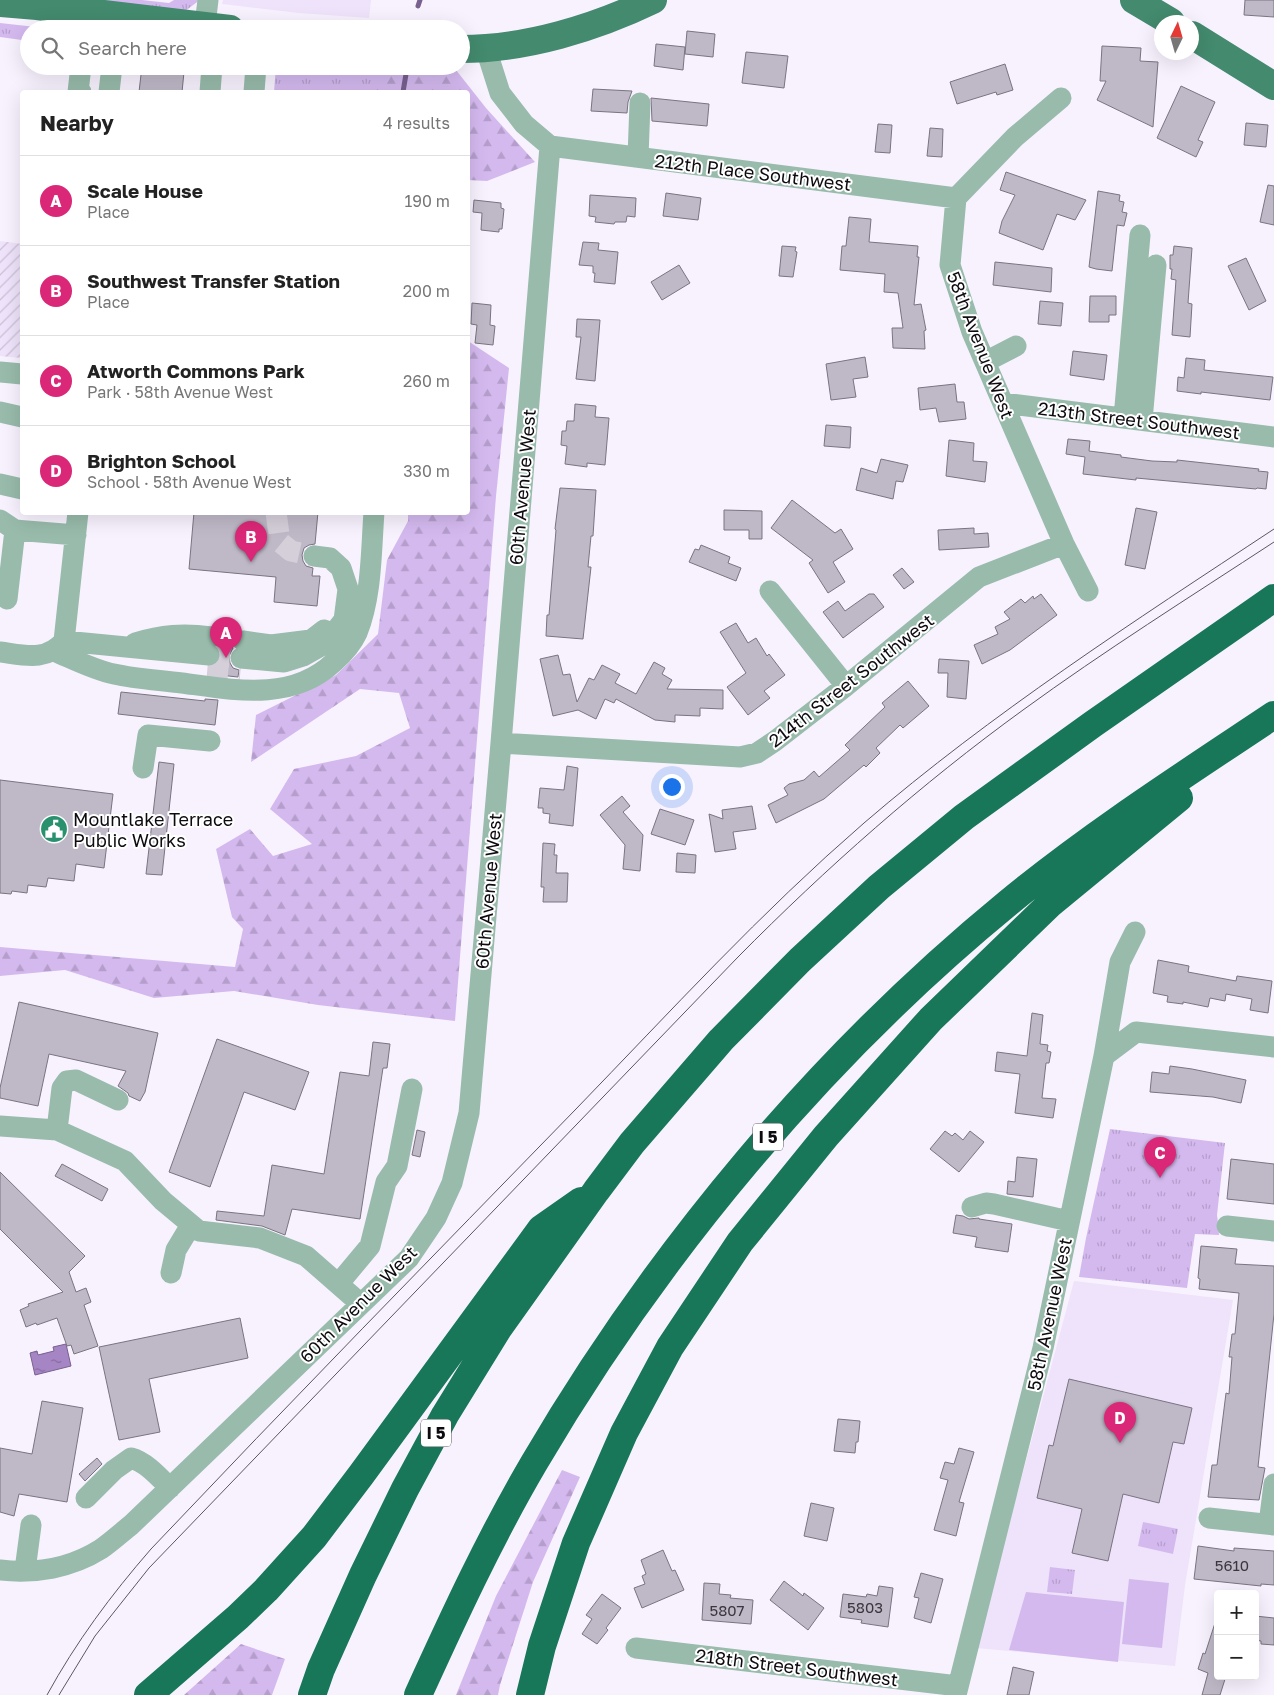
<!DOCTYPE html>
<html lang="en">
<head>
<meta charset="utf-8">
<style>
	:root { --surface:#fff; --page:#f2f2f2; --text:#222; --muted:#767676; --line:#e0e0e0; --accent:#db2777 }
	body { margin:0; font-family:"Golos Text",sans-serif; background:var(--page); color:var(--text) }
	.controls { position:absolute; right:15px; bottom:15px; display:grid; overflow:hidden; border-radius:5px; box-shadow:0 5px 20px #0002 }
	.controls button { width:45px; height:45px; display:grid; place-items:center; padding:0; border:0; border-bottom:1px solid var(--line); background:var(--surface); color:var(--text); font:25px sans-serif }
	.compass { position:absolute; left:1154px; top:15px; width:45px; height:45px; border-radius:50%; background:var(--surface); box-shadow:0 5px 20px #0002; rotate:5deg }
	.you { position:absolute; left:671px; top:786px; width:18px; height:18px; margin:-12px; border:4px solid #fff; border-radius:50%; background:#1a73e8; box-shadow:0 0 0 8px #1a73e833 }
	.badge { display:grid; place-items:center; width:32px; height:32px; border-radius:50%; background:var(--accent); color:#fff; font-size:16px; font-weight:700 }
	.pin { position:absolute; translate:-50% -41px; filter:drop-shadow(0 1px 2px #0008) }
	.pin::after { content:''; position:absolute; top:26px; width:18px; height:15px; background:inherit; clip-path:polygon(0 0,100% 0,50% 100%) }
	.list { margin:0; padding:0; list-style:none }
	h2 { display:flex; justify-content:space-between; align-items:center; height:65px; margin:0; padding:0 20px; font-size:21px }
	h2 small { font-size:16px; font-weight:400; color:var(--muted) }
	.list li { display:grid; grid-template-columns:32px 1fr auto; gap:15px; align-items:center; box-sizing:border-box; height:90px; padding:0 20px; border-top:1px solid var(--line) }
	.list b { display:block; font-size:19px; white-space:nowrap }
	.list p { margin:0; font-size:16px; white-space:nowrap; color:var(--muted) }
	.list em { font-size:16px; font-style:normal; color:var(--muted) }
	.icon { flex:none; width:28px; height:28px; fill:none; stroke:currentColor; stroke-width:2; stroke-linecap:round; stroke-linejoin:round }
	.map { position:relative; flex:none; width:1274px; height:1695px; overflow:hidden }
	.search { position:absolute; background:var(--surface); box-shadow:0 5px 20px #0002; left:20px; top:20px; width:450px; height:55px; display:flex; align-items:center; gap:12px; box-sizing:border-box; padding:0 18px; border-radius:28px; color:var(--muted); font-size:19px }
	.panel { position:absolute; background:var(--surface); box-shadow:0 5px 20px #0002; left:20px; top:90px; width:450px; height:425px; border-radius:5px }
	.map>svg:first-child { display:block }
</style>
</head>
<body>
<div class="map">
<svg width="1274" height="1695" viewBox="0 0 1274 1695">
	<defs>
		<pattern id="industrial-furrows" width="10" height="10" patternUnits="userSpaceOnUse" patternTransform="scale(1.25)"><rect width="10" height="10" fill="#eee3fa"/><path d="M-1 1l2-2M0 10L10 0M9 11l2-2" fill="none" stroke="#cbc1d5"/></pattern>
		<pattern id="forest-firs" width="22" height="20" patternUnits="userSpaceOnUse" patternTransform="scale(1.25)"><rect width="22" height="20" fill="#d4b9ef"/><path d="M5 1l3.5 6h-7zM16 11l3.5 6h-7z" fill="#b59ecc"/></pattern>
		<pattern id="park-tufts" width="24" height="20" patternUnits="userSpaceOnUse" patternTransform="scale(1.25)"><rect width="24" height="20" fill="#d4b9ef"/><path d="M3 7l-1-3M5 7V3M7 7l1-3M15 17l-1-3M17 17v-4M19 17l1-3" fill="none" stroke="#b59ecc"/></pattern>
		<pattern id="water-ripples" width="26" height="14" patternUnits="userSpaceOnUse" patternTransform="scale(1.25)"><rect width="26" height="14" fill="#a685c5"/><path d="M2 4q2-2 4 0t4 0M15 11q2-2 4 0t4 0" fill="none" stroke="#866b9f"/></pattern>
	</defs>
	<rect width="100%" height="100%" fill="#f8f2fe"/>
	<path fill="#eee3fa" d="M223,0H371L369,18L299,13L222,4Z
		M1074,1281L1233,1300L1185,1585L1175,1666L976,1648Z"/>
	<path fill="url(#industrial-furrows)" d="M0,241L22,244V358L0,356Z"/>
	<path fill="url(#forest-firs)" d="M321,66H423L456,70L486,108L535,162L487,181L468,180V92H312Z
		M468,341L509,368L496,496L455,1021L318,1005L234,991L154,998L65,970L0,976V947L235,967L243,929L232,917L216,849L250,829L273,856L312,844L270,809L294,769L356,756L410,728L399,693L360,689L251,762L256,715L336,675L378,634L387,560L408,521V513L468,512Z
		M562,1470L580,1477L533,1582L500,1685L498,1695H456L496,1596Z
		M241,1644L285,1659L272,1695H184Z"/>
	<path fill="url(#park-tufts)" d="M62,0H142L169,3L174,0H200L181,14Z
		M0,23L54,29H29V41L0,37Z
		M276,66H375L373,92H274Z
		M1110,1129L1225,1143L1217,1215L1219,1235L1195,1234L1187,1288L1079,1277L1086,1238Z
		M1143,1522L1178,1529L1173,1554L1138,1546Z
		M1050,1567L1075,1570L1072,1594L1047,1592Z"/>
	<path fill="#d4b9ef" d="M1129,1579L1169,1583L1162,1648L1122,1644Z
		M1026,1592L1124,1602L1118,1662L1009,1650Z"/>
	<path fill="url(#water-ripples)" stroke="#78608f" d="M66,1344L71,1366L35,1375L30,1353L37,1351L38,1355L54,1351L53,1347Z"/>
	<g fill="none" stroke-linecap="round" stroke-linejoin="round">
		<path stroke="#78608f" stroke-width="5" d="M418,6L420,0
			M403,92L406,74"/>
	</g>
	<path fill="#bfb8c7" stroke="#7a7381" d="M1245,0H1274V17L1244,15Z
		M687,31L715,34L713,57L685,54Z
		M656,44L685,47L683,70L654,66Z
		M1102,46L1141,48L1140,61L1158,62L1153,127L1097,100L1106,81H1100Z
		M746,52L788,56L784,88L742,83Z
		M1005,64L1013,90L997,95L996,92L957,104L950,82Z
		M142,66L170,68V70L184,72L182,92H139Z
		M1181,86L1215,102L1198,140L1203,142L1196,157L1157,138Z
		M593,89L632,91L628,102L627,113L591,111Z
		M651,98L709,104L707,126L652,121Z
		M1246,123L1268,125L1266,147L1244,145Z
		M878,124L892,125L890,153L875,152Z
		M930,128L943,129L942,157L927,156Z
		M1006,172L1086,200L1075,220L1057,214L1043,250L999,233L1002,221L1015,195L1000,190Z
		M1268,185L1274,186V225L1260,222Z
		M1098,191L1120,195L1119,201L1124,202L1122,212L1127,213L1124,226L1117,225L1112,271L1096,269L1089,267Z
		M666,193L701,198L698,220L663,216Z
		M590,195L636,198L635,217L627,216L626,222H615L614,224L595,222L596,217L589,216Z
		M474,200L501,203V208L504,209L502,229H499V232L481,230L482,213L473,212Z
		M849,217L871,219L869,242L918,246L917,257H919L914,305L921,304L926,330L924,331L925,349L893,348L892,328H903L898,293L884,292L885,274L840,270L842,246H846Z
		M583,242L599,243L598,250L618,252L615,284L594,282L595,273H593V266L579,265Z
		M782,246L796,247L795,251L797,252L793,277L779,276Z
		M1174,246L1192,248L1188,303L1192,304L1190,337L1172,335L1176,280L1171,279L1172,269H1170V255H1173Z
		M1246,258L1266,301L1249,310L1228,266Z
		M995,262L1052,268L1051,292L993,285Z
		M679,265L690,283L662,300L651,282Z
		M1090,296H1116V315H1109V322H1089Z
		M1040,301L1063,303L1061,326L1038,324Z
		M472,303L491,305L490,325L495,326L493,345L475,343L477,325L471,324Z
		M577,319L600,320L595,381L576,379L581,337H576Z
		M1073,351L1107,355L1104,380L1070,375Z
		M865,357L868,377L853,379L856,397L831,400L826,364Z
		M1186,358L1205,360L1204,370L1273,377L1270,400L1201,392V394L1177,391L1178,377L1184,378Z
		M955,384L957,402H964L966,419L939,422L936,408L920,410L918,388Z
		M575,404L596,406L595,417L609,418L605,465L587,463V467L565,464L567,446L561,445L562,431H566L567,421H574Z
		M826,425L851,427L850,448L824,446Z
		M1068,439L1090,441L1089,451L1121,455V457L1152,461L1177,462V460L1259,469L1258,471L1268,472L1266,489L1257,488L1256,489L1136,478V480L1083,474L1085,457L1066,454Z
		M949,440L974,443L973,461L987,462L985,482L946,476Z
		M881,459L908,465L903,482L896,481L893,499L856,490L861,468L877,473Z
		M560,488L596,490L593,536H591L588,567H591L583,639L546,636L547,615H549L556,530L555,529Z
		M792,500L835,533L841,529L853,549L833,562L845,582L828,593L809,563L813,560L771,528Z
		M1136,508L1157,512L1145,569L1125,565Z
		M724,510L762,511V539H749V530H724Z
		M194,512H318L315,544L309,545L304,548L302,555L303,561L306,566L313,568L312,576H320L317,606L274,602L276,577L189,569Z
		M974,528V534L988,533L989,547L939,550L938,530Z
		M701,545L730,557L728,563L741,568L736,581L689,562L695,549L699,550Z
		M902,568L914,582L904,589L893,575Z
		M869,594H874L884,607L843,638L823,612L838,601L845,611Z
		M1041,594L1057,615L1010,650L982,664L974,645L998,634L995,627L1010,619L1004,612L1021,599L1025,603L1033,596L1034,599Z
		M736,623L748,643L756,638L767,656L769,654L785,675L764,691L770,698L748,715L727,687L746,673L720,632Z
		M223,637L231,638V645L233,648L229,656L230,663L233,668L239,670L238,677L209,674V667L215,666L219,662L221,656L218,647L221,644Z
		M558,655L563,675L570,674L577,702L589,678L594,680L602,665L620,674L615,683L636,694L654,662L665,668L662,674L672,680L667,689L723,690V709L700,708V716L675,715V722L655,720L616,699L614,703L605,699L596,719L578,710L553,716L540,659Z
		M939,659L969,661L966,699L947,697L948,673H938Z
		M908,681L929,706L903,728L900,725L876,748L880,753L866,767L864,765L824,799L776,823L768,805L788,795L784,788L789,784L804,780L814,771L819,777L850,750L845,745L885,707L882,703Z
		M121,692L205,701V699L218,700L215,725L118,714Z
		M159,762L174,764L162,875L146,874Z
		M567,766L578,768L573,826L549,823L550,814L543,813V808H538L540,788L564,790Z
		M0,780L113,794L104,868L76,864L74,881L48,878L46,887L28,885L27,893L12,891L11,894L0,893Z
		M622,796L630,806L623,812L643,835L640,871L623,869L625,845L600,815Z
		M752,806L756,829L733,832L736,849L715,852L709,814L723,819L722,810Z
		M660,809L694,820L685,845L651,834Z
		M543,843L555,844L554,855H557L556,873H568L567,902H543L544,887H541Z
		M677,853L696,855L695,873L676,872Z
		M1158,960L1189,966L1188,972L1236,981L1237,976L1272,981L1268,1013L1250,1010L1252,999L1226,994L1225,1001L1210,998L1208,1007L1183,1002V1004L1167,1002L1168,996L1153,993Z
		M19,1002L158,1033L145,1092L140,1101L129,1096L128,1093L118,1086L126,1071L49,1054L38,1106L0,1098V1088Z
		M1032,1013L1043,1015L1040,1044L1048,1045L1047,1051L1051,1052L1049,1063H1046L1042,1098L1056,1099L1053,1118L1015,1113L1020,1074L995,1071L997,1052L1027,1056Z
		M217,1039L309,1072L295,1110L244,1092L210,1187L169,1172Z
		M373,1042L390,1044L387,1068H383L360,1219L292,1209L285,1235L262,1226L216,1220L217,1211L264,1216L272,1165L324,1174L340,1072L369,1076Z
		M1170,1066L1192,1069L1246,1080L1241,1103L1213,1097L1150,1092L1152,1072L1169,1074Z
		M417,1130L425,1132L420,1157L412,1155Z
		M945,1131L952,1136L955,1133L963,1140L970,1131L984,1142L959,1172L930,1149Z
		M1017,1157L1037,1159L1033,1197L1007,1194L1008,1181L1015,1182Z
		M1231,1159L1274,1164V1204L1227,1199Z
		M62,1164L108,1189L102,1201L55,1176Z
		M0,1172L85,1256L69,1272L76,1292L86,1288L91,1302L84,1305L98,1346L74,1354L71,1345L67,1346L57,1318L37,1325L36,1323L26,1327L20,1310L29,1306L28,1304L63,1292L0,1229Z
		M956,1215L963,1216L969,1219L979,1218V1219L1012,1224L1008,1252L975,1247L977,1237L953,1233Z
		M1201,1246L1237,1249L1235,1264L1274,1266V1314L1258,1467L1265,1468L1259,1500L1208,1497L1212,1465H1217L1226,1393L1229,1394L1232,1357H1229L1232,1334H1235L1239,1293L1199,1289L1200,1279L1198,1278Z
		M240,1318L248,1358L149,1379L160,1432L119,1440L99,1347Z
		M1069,1379L1192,1408L1184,1444L1173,1442L1159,1503L1123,1494L1108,1561L1072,1553L1082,1509L1037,1498L1049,1445L1053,1446Z
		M42,1401L83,1408L67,1502L19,1494L14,1516L0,1512V1448L32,1454Z
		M838,1419L860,1421L858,1442H856L855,1453L834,1451Z
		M959,1448L974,1452L959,1502L964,1503L956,1536L934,1530L948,1480L940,1478L945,1462L954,1464Z
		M97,1458L102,1464L85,1481L79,1474Z
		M811,1503L834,1508L827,1541L804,1536Z
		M1198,1546L1234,1551V1548L1274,1551V1585L1261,1584V1586L1194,1579Z
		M663,1550L672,1571L675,1570L684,1590L642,1608L634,1588L645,1584L642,1576L646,1574L641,1560Z
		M921,1573L943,1579L931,1623L914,1618L919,1598L914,1597Z
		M784,1581L803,1596L804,1593L824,1608L808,1630L770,1600Z
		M704,1583L720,1584L719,1594L731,1595L730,1598L753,1600L751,1624L702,1620Z
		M879,1586L893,1588L888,1627L861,1623L862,1620L840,1617L843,1594L866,1597L867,1594L877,1596Z
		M602,1594L621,1608L606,1628L608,1630L597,1644L582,1634L592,1619L586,1615Z
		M1255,1616L1274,1618V1645L1261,1644V1641L1255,1640Z
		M1215,1623L1218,1624V1676H1226L1220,1695H1202L1208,1673L1198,1669L1203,1653L1205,1654Z
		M1013,1667L1034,1672L1029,1695H1007Z"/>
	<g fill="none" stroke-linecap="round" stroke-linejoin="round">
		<path stroke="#d5cfda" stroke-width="21" stroke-dasharray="21 11" stroke-linecap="butt" d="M276,512L280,542L291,551L314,556
			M211,637L243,641
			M209,655L241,658
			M207,673L240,676"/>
		<path stroke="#98bbab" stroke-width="21" d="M205,25L208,0
			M81,92H78L81,66
			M109,92L112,66
			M210,92L212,66
			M254,92L256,66
			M1061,98L1015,137L956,198L950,265L972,332L1064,544L1088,591
			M550,146L956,198
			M638,157L640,103
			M985,362L1016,346
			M0,372L22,374
			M1003,403L1274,437
			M0,412L22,417
			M1124,418L1140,235
			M1142,420L1156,265
			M0,484L22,489
			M0,520L15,530
			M770,591L846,686
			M7,599L15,530L76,535
			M64,641L209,655
			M243,641L271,645L311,640L324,630
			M135,643C162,635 183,633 211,637
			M54,651C73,659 94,670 114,674C136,679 159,680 182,683C234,690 292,702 334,662C343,654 352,644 357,633C372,595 371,552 374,512
			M0,652C24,655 46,662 64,641L78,512
			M241,658L284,662L303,656L326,643L344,620L348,589L341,568L330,558L314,556
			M501,743L740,757L757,753L775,741L846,686L979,577L1064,544
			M143,768L148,735L210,741
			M1104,1056L1136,1032L1274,1047
			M0,1126L57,1130L125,1161L163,1201L199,1231L260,1238L306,1256L361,1304
			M57,1130L62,1088L67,1081L76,1080L118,1100
			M972,1207L986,1203L994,1204L1069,1221
			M1227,1226L1274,1231
			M171,1273L176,1250L191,1225
			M337,1283L345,1276L370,1246L386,1182L397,1166L412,1089
			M86,1498L114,1470L131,1458C146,1462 159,1477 170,1488
			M1209,1518L1274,1525
			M1269,1524L1274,1484
			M0,1570C35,1574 71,1568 101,1549C111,1542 121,1533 131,1525L409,1258L436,1218L452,1183L469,1113L501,743L550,146L524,124L500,93L486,49
			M25,1570L31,1525
			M636,1648L958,1686
			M956,1695L1043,1348L1104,1056L1120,962L1135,932"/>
		<path stroke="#438a6e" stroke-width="28" d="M1134,0L1171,22
			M0,3L37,6L230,29
			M1192,35L1274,86
			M461,49C526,49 595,28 653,0"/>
		<path stroke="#177758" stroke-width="28" d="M148,1695L238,1617L266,1590L314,1537L361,1475L541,1229L581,1201
			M312,1695L321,1669L363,1575L405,1489L445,1415L498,1329L596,1191L632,1143L721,1040L800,960L879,887L964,817L1093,724L1274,598
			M418,1695C454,1616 490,1538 534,1463C657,1253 820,1057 1008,903C1092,834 1184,775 1274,715
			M530,1695L542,1646L576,1543L624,1433L670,1347L740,1242L826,1136L931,1019L1050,904L1179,798"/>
		<path stroke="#5b575e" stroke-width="1" d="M47,1695C76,1642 111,1595 151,1549C291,1401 434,1255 576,1109C670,1012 761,912 864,823C992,713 1133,622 1274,529
			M59,1695L95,1636L149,1568L738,957C826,868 921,784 1023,710C1104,651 1190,597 1274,542"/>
	</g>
	<defs>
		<g id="civic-disc" transform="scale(1.4375)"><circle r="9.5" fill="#29916d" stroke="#fff"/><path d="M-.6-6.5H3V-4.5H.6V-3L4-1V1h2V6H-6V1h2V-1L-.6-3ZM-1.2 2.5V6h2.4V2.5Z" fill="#fff"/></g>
	</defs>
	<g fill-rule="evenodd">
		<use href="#civic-disc" x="54" y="829"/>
	</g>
	<g text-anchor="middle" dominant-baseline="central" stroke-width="4" stroke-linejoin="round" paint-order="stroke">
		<g font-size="15" fill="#3a363e">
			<text x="1232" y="1565">5610</text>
			<text x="865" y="1607">5803</text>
			<text x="727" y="1610">5807</text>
		</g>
		<g fill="#fff" stroke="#565458" stroke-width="1">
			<rect x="753" y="1123.5" width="30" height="27" rx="4"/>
			<rect x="421" y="1419.5" width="30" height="27" rx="4"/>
		</g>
		<g font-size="16" font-weight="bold" fill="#0e0b10">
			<text x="768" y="1137">I 5</text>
			<text x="436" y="1433">I 5</text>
		</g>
		<g font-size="18" fill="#0e0b10" stroke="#fff">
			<text transform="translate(753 172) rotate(7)">212th Place Southwest</text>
			<text transform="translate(981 345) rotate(69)">58th Avenue West</text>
			<text transform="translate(1139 420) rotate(7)">213th Street Southwest</text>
			<text transform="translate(522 487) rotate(-85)">60th Avenue West</text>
			<text transform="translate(851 680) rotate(-38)">214th Street Southwest</text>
			<text transform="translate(488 891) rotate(-85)">60th Avenue West</text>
			<text transform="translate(358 1304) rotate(-45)">60th Avenue West</text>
			<text transform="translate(1049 1314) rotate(-78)">58th Avenue West</text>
			<text transform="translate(797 1667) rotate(7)">218th Street Southwest</text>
		</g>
		<g font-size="18" fill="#0e0b10" stroke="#fff" text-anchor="start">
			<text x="73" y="819">Mountlake Terrace<tspan x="73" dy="21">Public Works</tspan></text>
		</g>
	</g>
</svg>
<div class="controls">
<button>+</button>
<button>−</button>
</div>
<svg class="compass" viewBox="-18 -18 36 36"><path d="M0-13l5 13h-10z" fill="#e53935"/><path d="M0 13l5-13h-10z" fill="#767676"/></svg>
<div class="you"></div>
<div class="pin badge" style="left:226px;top:658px">A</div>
<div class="pin badge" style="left:251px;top:562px">B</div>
<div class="pin badge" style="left:1160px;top:1178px">C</div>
<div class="pin badge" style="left:1120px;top:1443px">D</div>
<div class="search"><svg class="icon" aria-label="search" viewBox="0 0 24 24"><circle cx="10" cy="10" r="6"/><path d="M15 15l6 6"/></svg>Search here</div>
<section class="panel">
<h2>Nearby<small>4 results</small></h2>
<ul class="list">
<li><span class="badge">A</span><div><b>Scale House</b><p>Place</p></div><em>190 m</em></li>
<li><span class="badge">B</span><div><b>Southwest Transfer Station</b><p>Place</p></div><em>200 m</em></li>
<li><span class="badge">C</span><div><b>Atworth Commons Park</b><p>Park · 58th Avenue West</p></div><em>260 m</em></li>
<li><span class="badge">D</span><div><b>Brighton School</b><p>School · 58th Avenue West</p></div><em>330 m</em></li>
</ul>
</section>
</div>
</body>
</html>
